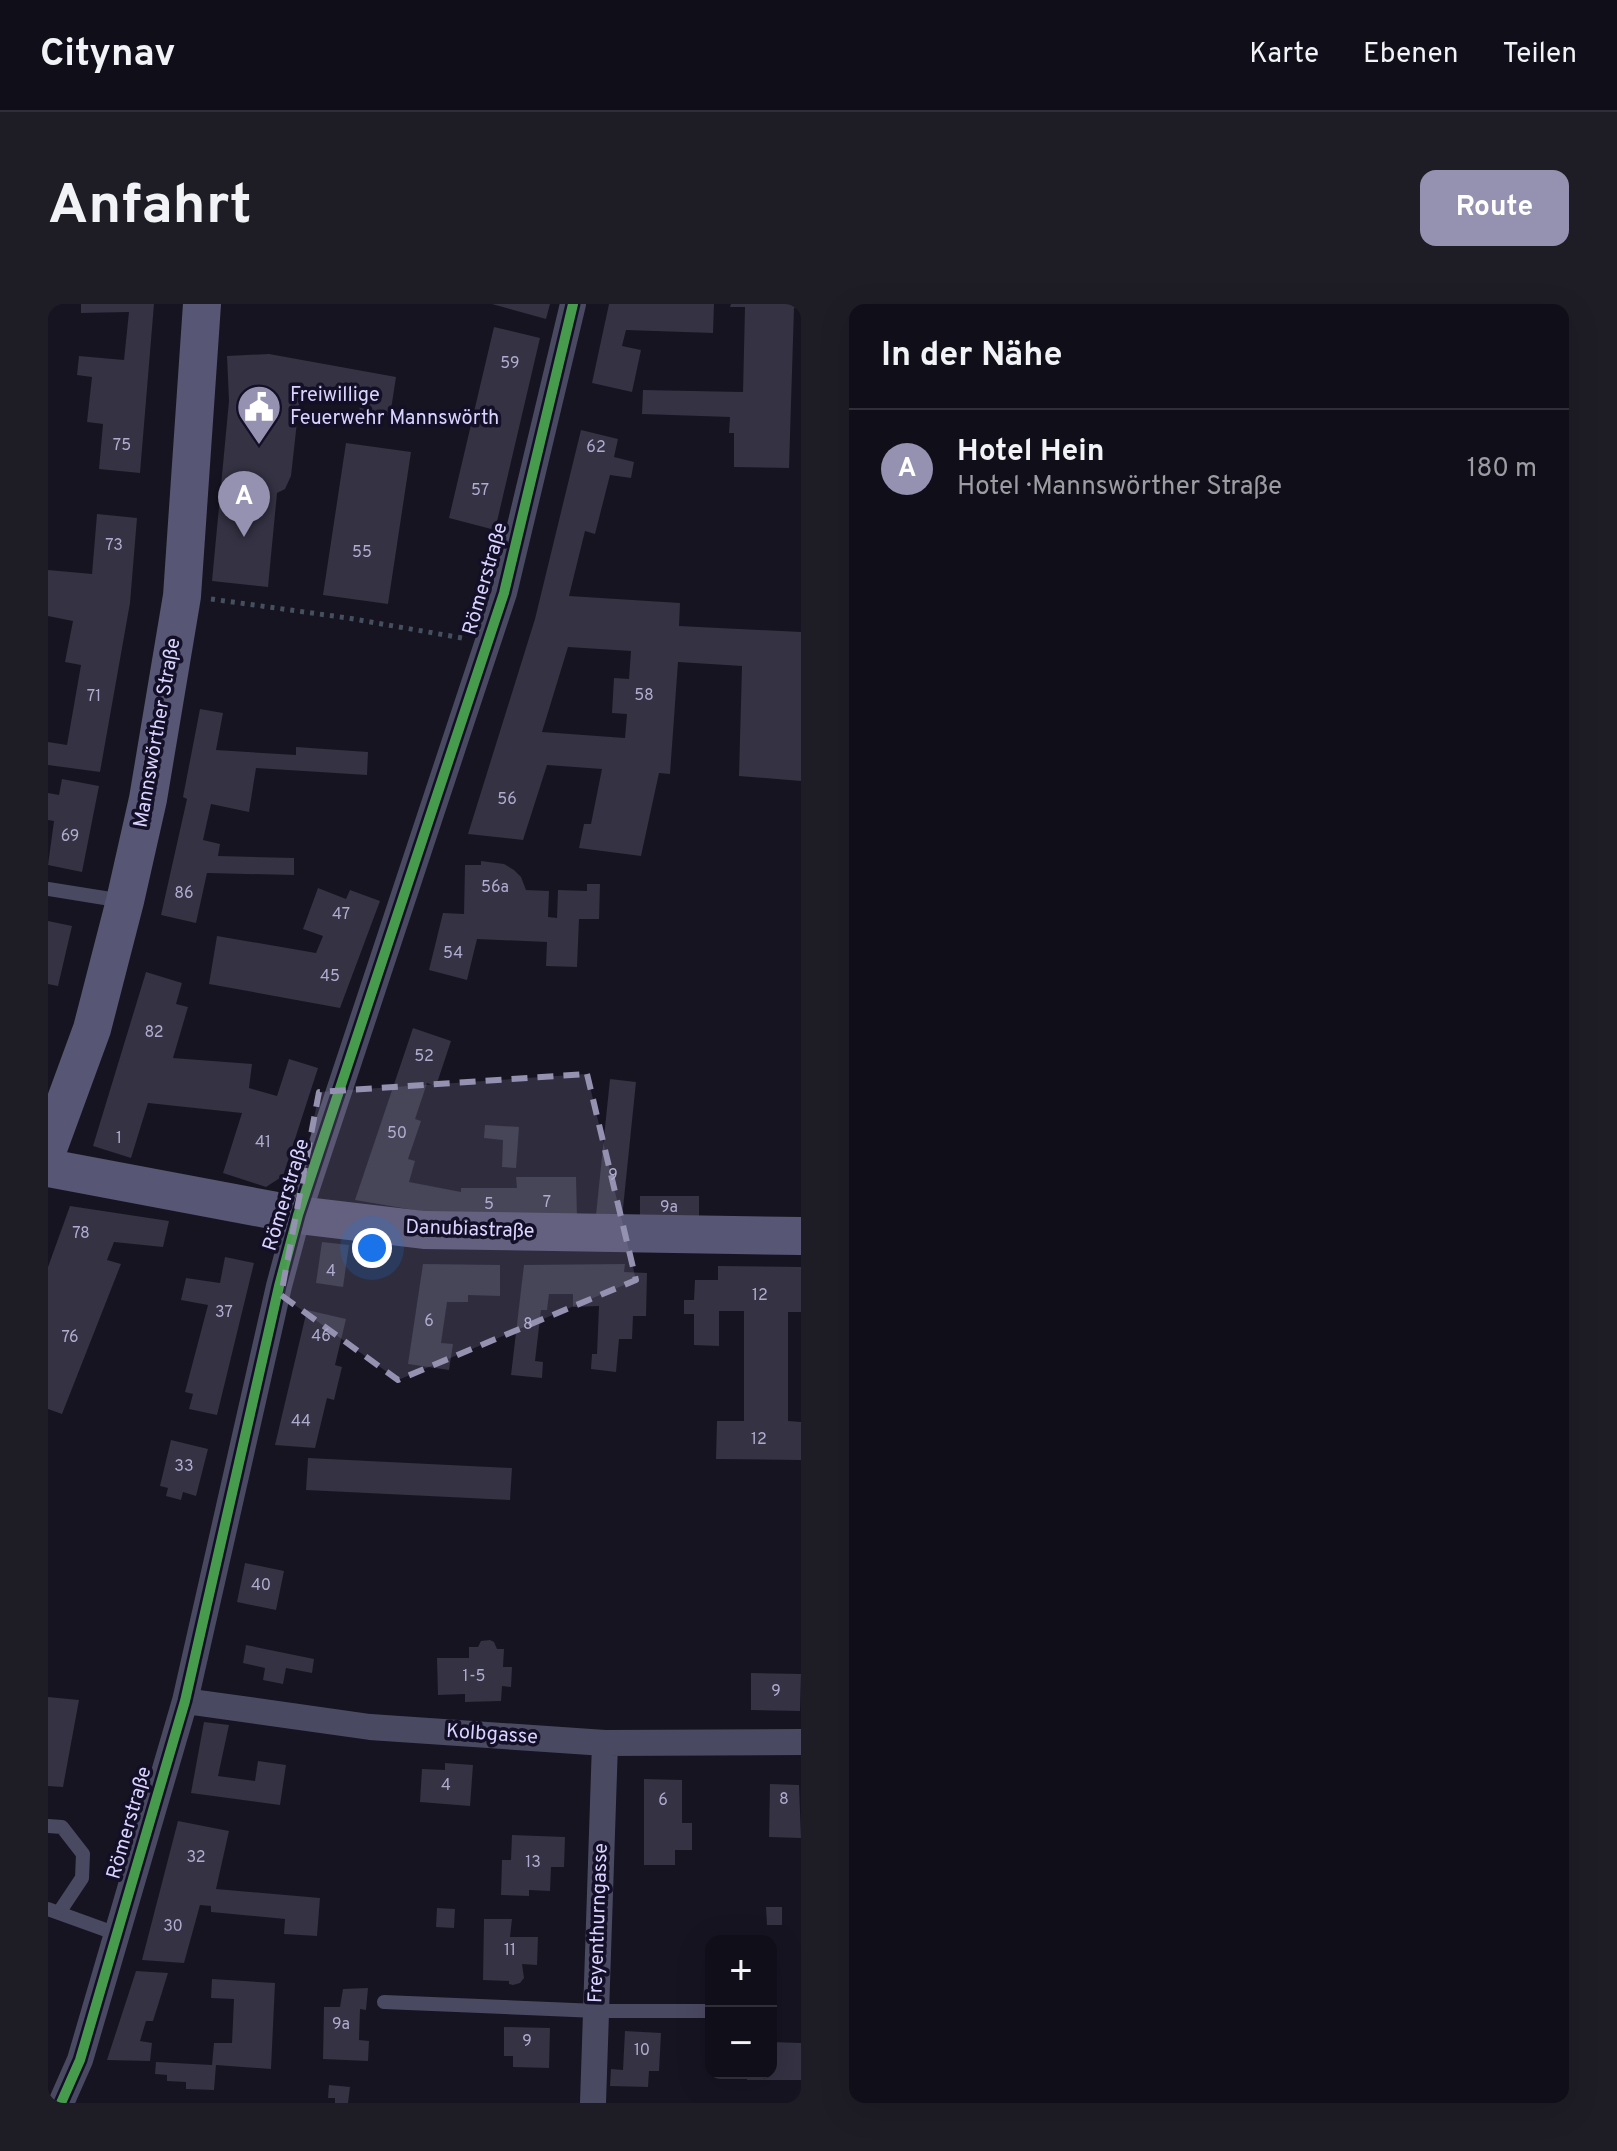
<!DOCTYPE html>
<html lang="de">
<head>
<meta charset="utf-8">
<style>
	:root { --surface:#100f19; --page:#1e1d26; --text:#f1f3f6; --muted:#9c9ca2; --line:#302f38; --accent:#9591b1 }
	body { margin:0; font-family:Overpass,sans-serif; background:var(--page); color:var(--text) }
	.controls { position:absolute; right:24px; bottom:24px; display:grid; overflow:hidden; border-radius:16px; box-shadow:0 8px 32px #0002 }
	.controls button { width:72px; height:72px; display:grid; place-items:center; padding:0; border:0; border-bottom:2px solid var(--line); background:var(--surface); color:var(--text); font:40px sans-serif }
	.you { position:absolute; left:324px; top:944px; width:28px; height:28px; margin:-20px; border:6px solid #fff; border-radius:50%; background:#1a73e8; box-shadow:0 0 0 12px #1a73e833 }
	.badge { display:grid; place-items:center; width:52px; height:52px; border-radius:50%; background:var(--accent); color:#fff; font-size:26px; font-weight:700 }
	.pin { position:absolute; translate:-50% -66px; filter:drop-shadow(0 2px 4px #0008) }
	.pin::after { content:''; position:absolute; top:42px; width:28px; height:24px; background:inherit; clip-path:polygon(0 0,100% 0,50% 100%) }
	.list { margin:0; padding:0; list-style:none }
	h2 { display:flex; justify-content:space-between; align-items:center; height:104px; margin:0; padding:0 32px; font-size:34px }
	h2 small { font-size:26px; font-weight:400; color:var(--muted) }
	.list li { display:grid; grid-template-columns:52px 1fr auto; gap:24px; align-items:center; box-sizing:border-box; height:120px; padding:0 32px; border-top:2px solid var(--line) }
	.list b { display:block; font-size:30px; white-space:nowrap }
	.list p { margin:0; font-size:26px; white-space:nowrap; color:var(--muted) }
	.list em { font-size:26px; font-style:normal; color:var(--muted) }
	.map { position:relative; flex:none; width:753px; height:1799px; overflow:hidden; border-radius:16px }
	header { display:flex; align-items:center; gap:48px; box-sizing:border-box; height:112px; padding:0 40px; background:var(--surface); border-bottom:2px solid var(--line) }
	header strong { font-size:38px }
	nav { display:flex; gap:44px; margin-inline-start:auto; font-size:28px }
	.intro { display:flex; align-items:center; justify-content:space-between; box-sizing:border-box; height:192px; padding:0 48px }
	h1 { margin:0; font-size:56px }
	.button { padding:20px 36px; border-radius:16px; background:var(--accent); color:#fff; font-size:28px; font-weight:700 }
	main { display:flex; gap:48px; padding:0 48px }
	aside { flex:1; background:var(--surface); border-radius:16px; box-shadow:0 8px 32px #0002 }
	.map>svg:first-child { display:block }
</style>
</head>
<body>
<header>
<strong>Citynav</strong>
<nav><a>Karte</a><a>Ebenen</a><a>Teilen</a></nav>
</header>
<div class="intro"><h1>Anfahrt</h1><a class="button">Route</a></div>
<main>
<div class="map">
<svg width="753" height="1799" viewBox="0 0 753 1799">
	<rect width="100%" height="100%" fill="#161421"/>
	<path fill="#343243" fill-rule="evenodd" d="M33,0H106L92,169L51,165L55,120L39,118L44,73L29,71L31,52L76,56L81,8L33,9Z
		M444,0H502L498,15Z
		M561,0H666L665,29L578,26L574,42L593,46L584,88L544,79Z
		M683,0H753V5L746,4L741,164L686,163V129H681L682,113L594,110L595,86L695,88L697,3H682Z
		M446,23L492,34L447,226L401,214Z
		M221,50L348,73L342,112L311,107L314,92L253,82L243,172L237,185L229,189L220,283L164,277L181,97L179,52Z
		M533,126L570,135L566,153L586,158L583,174L562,171L547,230L537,227L521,292L632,299L631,322L753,328V477L691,472L694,362L630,358L622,470L611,469L593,552L531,544L536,520H543L554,465L499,461L475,536L420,530L487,315ZM520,343L583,347L581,375L566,374L564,409L579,410L577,434L494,428Z
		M298,139L363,148L340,300L275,291Z
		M49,210L89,214L82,299L52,468L0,461V438L19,441L33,361L17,358L25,317L0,312V266L44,270Z
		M152,405L175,409L168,446L248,451V443L320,448L319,471L208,464L201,508L163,500L155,536L172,540L170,552L246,554V571L159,569L148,619L113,611L139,495L135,493Z
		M14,475L51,482L34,568L0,561L6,517L0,516V489L11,491Z
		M433,557L456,560L466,566L473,573L478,586L501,587L500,613L509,614L510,586L539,587V580H552L551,615H531L529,663L498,662L499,638L429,635L419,676L381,666L395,609L416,610L417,561H433Z
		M270,584L298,595L302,586L332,597L292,704L161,680L169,632L268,649L275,632L255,625Z
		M0,617L24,622L10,682L0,680Z
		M98,668L134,679L128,700L140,703L125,754L204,760L201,784L229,792L241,755L270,764L235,872L218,883L175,869L194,809L100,799L83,854L45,842Z
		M365,724L403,737L388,782L379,779L367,815L373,817L360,855L367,857L361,878L413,888V884H469L468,873H528L529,913L413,914L307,896Z
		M562,775L588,778L574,914L548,911Z
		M437,821L471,823L468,864L454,863L455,836L436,834Z
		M592,892H651V915H592Z
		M22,902L121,917L115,943L66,938L59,956L73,960L14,1110L0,1105V963Z
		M274,938L301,941L295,983L268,979Z
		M177,953L206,959L169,1111L141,1105L145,1090L137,1088L160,1001L133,996L138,974L172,979Z
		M375,960L452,961V992L420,991V998H399L393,1039L405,1040L401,1066L360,1060Z
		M577,960L576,968L599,969L598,1012H585L584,1035H571L568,1068L543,1065L544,1050H549L551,1002L525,1003V990H501L499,1006H493L487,1057L495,1058L494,1074L463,1071L476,961Z
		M670,962L753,963V1008H740V1117L753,1118V1156L668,1155L669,1117H696V1007H671V1042L646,1041V1010H636V996H646L647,976H670Z
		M259,1006L298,1015L287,1061L294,1063L286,1096L279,1094L267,1144L227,1141Z
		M123,1136L160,1145L148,1192L135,1188L133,1196L118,1192L120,1184L112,1182Z
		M260,1154L464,1164L462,1196L258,1186Z
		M197,1259L236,1267L228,1306L189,1298Z
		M442,1336L446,1338L449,1345H456L455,1363H464L463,1383L454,1382L453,1397L417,1398V1390L390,1391L389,1354H421V1343H430L433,1337Z
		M198,1341L266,1355L264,1369L238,1364L235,1380L215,1376L217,1364L195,1359Z
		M703,1369L753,1370L752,1407L703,1406Z
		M0,1393L31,1396L15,1483L0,1482Z
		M156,1418L181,1421L170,1472L207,1477L210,1457L238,1461L232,1501L143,1489Z
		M397,1459L425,1461L422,1502L372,1498L374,1465L397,1466Z
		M596,1475L634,1476V1519H644V1546H627V1561H596Z
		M722,1480L751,1481L753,1534L721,1533Z
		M130,1517L181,1527L168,1585L272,1594L269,1632L236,1630L237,1615L163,1608V1602L152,1601L136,1659L94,1656Z
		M464,1531L517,1533L516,1563H503L502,1587L481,1586V1592L453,1591L454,1556H463Z
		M718,1603H734V1621H719Z
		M389,1604L407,1605L406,1624L388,1623Z
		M436,1615H464L462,1633H490L489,1661L474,1660L476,1674L472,1679L465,1681L461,1680V1677L435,1676Z
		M88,1667L120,1669L105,1717H98L92,1737L104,1739L102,1757L59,1756Z
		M164,1675L227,1679L223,1765L168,1761L166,1786L138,1785V1778L119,1777V1771L107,1770L108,1758L164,1761L166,1739H184L186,1695L163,1694Z
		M320,1684L318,1706L312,1705L311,1736L321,1737L320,1757L275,1755L276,1703H292L295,1685Z
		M456,1723L502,1724L501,1764L465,1763V1752H456Z
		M577,1727L613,1729L611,1767H601L600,1783L562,1782L563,1765L575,1766Z
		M723,1738L753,1739V1776H699V1769H723Z
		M281,1781L302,1783L300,1799H287V1794H280Z"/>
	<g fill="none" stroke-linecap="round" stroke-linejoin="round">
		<path stroke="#44505f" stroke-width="5" stroke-dasharray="4 6" stroke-linecap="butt" d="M163,295L300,314L414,334"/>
		<path stroke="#4a4962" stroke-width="14" d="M0,585L75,597
			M0,1522L14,1523L35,1550L34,1574L12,1607
			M0,1605L69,1630
			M336,1698L549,1707H663"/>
		<path stroke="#4a4962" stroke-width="26" d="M137,1397L322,1423L557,1439L753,1438
			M13,1799L32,1756L137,1397L231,982L250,911L456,289L525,0
			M545,1799L557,1439"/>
		<path stroke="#575674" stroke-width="38" d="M0,845L44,725L77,597L100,495L134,292L154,0
			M0,864L250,911L376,926L753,932"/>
		<g stroke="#130f26" stroke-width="15">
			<path id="cycleway" d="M13,1799L32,1756L137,1397L231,982L250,911L456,289L525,0"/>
		</g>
		<use href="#cycleway" stroke="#469c4c" stroke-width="10"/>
	</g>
	<path fill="#9591b1" fill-opacity="0.2" stroke="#9591b1" stroke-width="6" stroke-dasharray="16 10" stroke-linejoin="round" d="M539,770L588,976L350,1076L233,991L271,788Z"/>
	<defs>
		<g id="civic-pin" transform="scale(2.3)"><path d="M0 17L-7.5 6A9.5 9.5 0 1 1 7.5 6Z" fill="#9591b1" stroke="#130f26"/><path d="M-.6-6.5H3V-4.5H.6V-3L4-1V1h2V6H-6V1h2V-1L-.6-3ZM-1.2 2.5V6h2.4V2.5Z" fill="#fff"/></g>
	</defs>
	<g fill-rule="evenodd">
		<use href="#civic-pin" x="211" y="103"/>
	</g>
	<g text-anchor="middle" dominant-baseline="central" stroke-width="7" stroke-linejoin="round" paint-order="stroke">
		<g font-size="16" fill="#b0acd0">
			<text x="462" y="60">59</text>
			<text x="74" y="142">75</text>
			<text x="548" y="144">62</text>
			<text x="432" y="187">57</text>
			<text x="66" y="242">73</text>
			<text x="314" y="249">55</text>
			<text x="596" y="392">58</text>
			<text x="46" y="393">71</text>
			<text x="459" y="496">56</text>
			<text x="22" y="533">69</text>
			<text x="447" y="584">56a</text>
			<text x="136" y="590">86</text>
			<text x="293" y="611">47</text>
			<text x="405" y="650">54</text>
			<text x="282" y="673">45</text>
			<text x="106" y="729">82</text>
			<text x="376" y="753">52</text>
			<text x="349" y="830">50</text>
			<text x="71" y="835">1</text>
			<text x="215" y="839">41</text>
			<text x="565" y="872">9</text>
			<text x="499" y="899">7</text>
			<text x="441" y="901">5</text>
			<text x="621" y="904">9a</text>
			<text x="33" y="930">78</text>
			<text x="283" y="968">4</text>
			<text x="712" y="992">12</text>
			<text x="176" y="1009">37</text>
			<text x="381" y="1018">6</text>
			<text x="480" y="1021">8</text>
			<text x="273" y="1033">46</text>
			<text x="22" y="1034">76</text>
			<text x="253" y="1118">44</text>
			<text x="711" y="1136">12</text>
			<text x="136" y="1163">33</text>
			<text x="213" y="1282">40</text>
			<text x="426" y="1373">1-5</text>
			<text x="728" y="1388">9</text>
			<text x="398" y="1482">4</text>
			<text x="736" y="1496">8</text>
			<text x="615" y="1497">6</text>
			<text x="148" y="1554">32</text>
			<text x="485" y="1559">13</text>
			<text x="125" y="1623">30</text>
			<text x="462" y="1647">11</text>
			<text x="293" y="1721">9a</text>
			<text x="479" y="1738">9</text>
			<text x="594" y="1747">10</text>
		</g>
		<g font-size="20" fill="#d9d4ff" stroke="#130f26" text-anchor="start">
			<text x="242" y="92">Freiwillige<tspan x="242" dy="23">Feuerwehr Mannswörth</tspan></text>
		</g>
		<g font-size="20" fill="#d9d4ff" stroke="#130f26">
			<text transform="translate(438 275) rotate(-74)">Römerstraße</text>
			<text transform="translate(110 429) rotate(-80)">Mannswörther Straße</text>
			<text transform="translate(239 891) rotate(-73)">Römerstraße</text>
			<text transform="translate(422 926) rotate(2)">Danubiastraße</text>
			<text transform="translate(444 1431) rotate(4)">Kolbgasse</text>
			<text transform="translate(82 1519) rotate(-74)">Römerstraße</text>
			<text transform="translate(551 1619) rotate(-88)">Freyenthurngasse</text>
		</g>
	</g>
</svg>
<div class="controls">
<button>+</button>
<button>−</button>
</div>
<div class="you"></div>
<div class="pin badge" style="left:196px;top:233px">A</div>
</div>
<aside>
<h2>In der Nähe<small></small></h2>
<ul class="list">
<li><span class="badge">A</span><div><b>Hotel Hein</b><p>Hotel · Mannswörther Straße</p></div><em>180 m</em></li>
</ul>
</aside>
</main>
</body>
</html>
